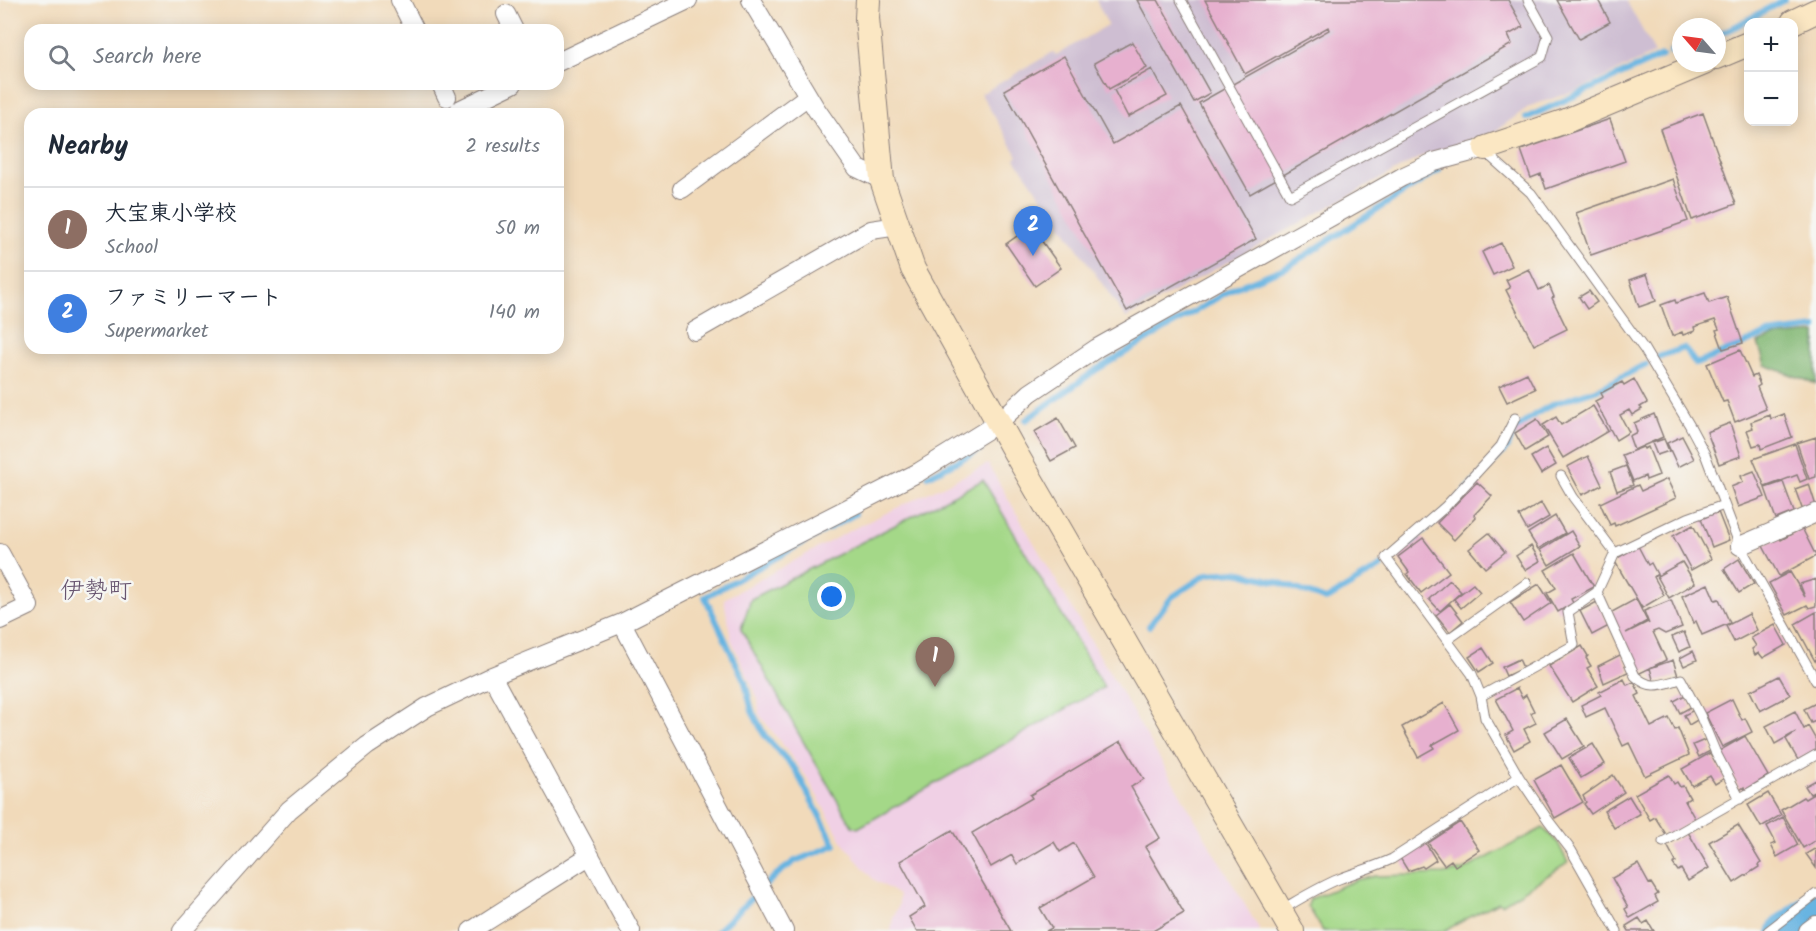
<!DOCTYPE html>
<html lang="en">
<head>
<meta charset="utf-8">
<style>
	:root { --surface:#fff; --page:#f2f2f3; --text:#1f2937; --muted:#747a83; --line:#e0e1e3; --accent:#d1495b }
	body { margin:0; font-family:Kalam,"Klee One",sans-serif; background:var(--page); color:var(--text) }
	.controls { position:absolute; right:18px; top:18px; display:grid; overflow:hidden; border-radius:12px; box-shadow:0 3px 15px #0003 }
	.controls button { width:54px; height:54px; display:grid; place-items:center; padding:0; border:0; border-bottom:2px solid var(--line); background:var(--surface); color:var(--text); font:30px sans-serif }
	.compass { position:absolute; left:1672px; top:18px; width:54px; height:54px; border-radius:50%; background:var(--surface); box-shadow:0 3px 15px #0003; rotate:298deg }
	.you { position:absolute; left:832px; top:597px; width:21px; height:21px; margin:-15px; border:4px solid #fff; border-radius:50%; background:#1a73e8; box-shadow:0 0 0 9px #1a73e833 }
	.badge { display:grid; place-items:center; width:39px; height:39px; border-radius:50%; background:var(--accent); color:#fff; font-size:20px; font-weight:700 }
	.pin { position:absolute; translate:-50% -50px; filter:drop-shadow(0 2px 3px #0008) }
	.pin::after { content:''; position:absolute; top:32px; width:21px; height:18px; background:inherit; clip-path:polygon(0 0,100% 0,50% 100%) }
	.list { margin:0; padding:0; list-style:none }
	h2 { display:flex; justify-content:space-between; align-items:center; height:78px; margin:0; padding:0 24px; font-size:26px }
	h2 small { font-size:20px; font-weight:400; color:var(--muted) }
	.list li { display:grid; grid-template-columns:39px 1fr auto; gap:18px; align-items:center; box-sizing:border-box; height:84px; padding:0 24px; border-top:2px solid var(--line) }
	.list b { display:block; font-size:22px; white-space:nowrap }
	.list p { margin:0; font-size:20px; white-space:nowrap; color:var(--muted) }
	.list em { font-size:20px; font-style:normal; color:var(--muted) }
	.icon { flex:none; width:33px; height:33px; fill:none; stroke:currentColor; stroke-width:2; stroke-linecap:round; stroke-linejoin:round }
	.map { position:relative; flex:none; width:1816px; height:931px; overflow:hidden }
	.search { position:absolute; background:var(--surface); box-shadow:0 3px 15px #0003; left:24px; top:24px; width:540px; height:66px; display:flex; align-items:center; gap:15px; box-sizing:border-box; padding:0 21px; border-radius:18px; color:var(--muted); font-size:22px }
	.panel { position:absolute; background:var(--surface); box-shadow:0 3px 15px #0003; left:24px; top:108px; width:540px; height:246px; border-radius:18px }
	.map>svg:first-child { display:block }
</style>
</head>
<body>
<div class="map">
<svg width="1816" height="931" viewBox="0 0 1816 931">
	<rect width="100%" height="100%" fill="#f6f6f2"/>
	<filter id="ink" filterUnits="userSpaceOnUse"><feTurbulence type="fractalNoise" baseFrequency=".0167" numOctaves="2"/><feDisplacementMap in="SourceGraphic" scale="12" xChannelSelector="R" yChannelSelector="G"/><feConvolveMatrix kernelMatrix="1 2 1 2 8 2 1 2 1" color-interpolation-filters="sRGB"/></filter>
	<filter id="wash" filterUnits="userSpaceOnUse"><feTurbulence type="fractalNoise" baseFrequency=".008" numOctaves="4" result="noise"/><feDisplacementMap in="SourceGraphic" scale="24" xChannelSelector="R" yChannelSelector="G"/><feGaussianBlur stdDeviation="1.35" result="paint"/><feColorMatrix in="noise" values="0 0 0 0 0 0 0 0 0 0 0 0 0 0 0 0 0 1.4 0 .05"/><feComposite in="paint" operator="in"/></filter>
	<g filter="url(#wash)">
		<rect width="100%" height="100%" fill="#f1daba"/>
		<path fill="#f0d0e5" d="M988,464L1259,929L1258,931H891L893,917L899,905V895L873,879L854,857V854L845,846L806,776L759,714L758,699L731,639L724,599L851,530Z"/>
		<path fill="#cebed2" d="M1096,0H1626L1655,53L1576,91L1530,106L1494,132L1424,155L1126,318L1015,159L1018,156L981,94L1053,52L1056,55L1108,25Z"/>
		<path fill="#a4d888" stroke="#637d62" stroke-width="1.5" d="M983,480L1104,687L858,828L852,826L796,729L741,629L751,599Z
			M1543,828L1558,843L1568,863L1502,904L1498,902L1444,931H1323L1308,906L1310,899L1356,880L1376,876L1444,874L1464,870Z"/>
		<path fill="#83b874" stroke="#526d58" stroke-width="1.5" d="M1816,333V384L1765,365L1758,343L1771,337Z"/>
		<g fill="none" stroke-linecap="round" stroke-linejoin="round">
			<path stroke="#67b4e1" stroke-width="6" d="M1717,34L1729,30L1784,0
				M1671,52L1681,48
				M1526,118L1662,56
				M1658,357L1684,348L1696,364L1767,334L1816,328
				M1026,420L1096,370L1234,288L1287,267L1439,170
				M928,476L981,449
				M1455,502L1508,447L1514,431L1534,415L1553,404L1601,388L1646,364
				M1409,544L1446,511
				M1149,626L1172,597L1207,574L1237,572L1278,582L1326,600L1382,566
				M717,931L776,875L795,861L835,845L795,769L765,736L752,711L745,682L705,597L855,514"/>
			<path stroke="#67b4e1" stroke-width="34" d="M1784,931L1816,907"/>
		</g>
		<g id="blocks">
			<path fill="#e7b0cf" d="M1137,0H1158L1210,93L1194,102Z
				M1205,0H1508L1523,27L1508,35L1512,44L1250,194L1199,103L1329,30L1328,27L1245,74Z
				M1557,0H1598L1610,22L1579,39Z
				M1132,42L1147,68L1109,89L1094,63Z
				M1064,56L1113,144L1181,106L1256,239L1127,311L1004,90Z
				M1152,69L1167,96L1128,117L1114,90Z
				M1703,113L1736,204L1692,220L1660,129Z
				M1610,119L1625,161L1546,189L1541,174L1531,178L1521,150Z
				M1673,179L1688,221L1591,255L1576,213Z
				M1031,226L1061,268L1035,286L1006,244Z
				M1501,243L1512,266L1493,275L1482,252Z
				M1529,269L1539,290L1549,285L1554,297L1552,298L1567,329L1534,345L1506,290L1510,288L1506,280Z
				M1647,274L1656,301L1639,307L1630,280Z
				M1589,291L1597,302L1587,309L1579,297Z
				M1705,293L1709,303L1727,297L1743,343L1723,349L1716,330L1719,329L1715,320L1694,327L1695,331L1683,335L1682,332L1672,336L1661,305L1675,300L1676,303Z
				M1740,350L1752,377L1756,375L1760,385L1757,387L1766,409L1735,422L1727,401L1723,402L1707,364Z
				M1527,373L1535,389L1507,402L1499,386Z
				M1634,379L1647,403L1640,407L1642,409L1632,415L1629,410L1620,415L1629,432L1616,440L1595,401L1603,397L1601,393L1622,382L1624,385Z
				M1593,406L1608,431L1563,458L1543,425L1556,417L1561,425Z
				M1654,414L1663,437L1634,450L1629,436L1637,432L1634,423Z
				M1784,414L1792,437L1761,449L1760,444L1753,446L1747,430L1753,428L1751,422L1770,415L1771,419Z
				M1058,418L1075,448L1051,461L1034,432Z
				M1537,419L1548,437L1525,451L1515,433Z
				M1730,423L1741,456L1719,464L1707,432Z
				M1682,436L1694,459L1678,467L1667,443Z
				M1816,437V477L1809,479L1797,443Z
				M1664,439L1669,451L1657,455L1652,443Z
				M1795,444L1807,479L1800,482L1797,475L1765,487L1753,459Z
				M1643,447L1644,449L1648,447L1659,475L1646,480L1645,476L1633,481L1622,455Z
				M1546,448L1556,465L1541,474L1531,457Z
				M1588,456L1602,485L1582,495L1567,467Z
				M1626,466L1633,485L1617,491L1610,472Z
				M1754,471L1765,497L1738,507L1731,487L1743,482L1741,476Z
				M1667,479L1676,498L1615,526L1614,523L1610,525L1600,503L1638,485L1641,491Z
				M1477,482L1492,496L1474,515L1476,517L1454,540L1437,523Z
				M1783,482L1794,512L1776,519L1765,488Z
				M1809,484L1816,506L1803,511L1795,489Z
				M1541,503L1549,517L1527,530L1519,516Z
				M1718,512L1729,540L1712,547L1701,519Z
				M1555,516L1565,533L1538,549L1528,533Z
				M1693,525L1711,559L1691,570L1673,536Z
				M1802,528L1816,556L1779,576L1763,546L1779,537L1781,540Z
				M1571,531L1580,546L1549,565L1540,550Z
				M1489,533L1505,552L1485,568L1469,549Z
				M1423,538L1449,572L1421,593L1407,574L1409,572L1398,557Z
				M1531,546L1540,561L1525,570L1516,556Z
				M1638,546L1648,565L1651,563L1657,574L1654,577L1664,595L1642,608L1614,560Z
				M1574,553L1594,587L1571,599L1573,603L1558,612L1547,593L1556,588L1545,570Z
				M1739,559L1754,584L1739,593L1724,569Z
				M1682,562L1695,583L1669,598L1657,576Z
				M1790,572L1805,597L1800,584L1816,579V606L1809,608L1807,605L1787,615L1769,583Z
				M1450,580L1461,592L1440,611L1429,599Z
				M1473,584L1480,592L1461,608L1454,599Z
				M1539,584L1551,603L1523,622L1510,602Z
				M1708,584L1715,600L1719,599L1730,623L1702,635L1696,621L1693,623L1682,596Z
				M1636,599L1647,621L1626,633L1648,622L1649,624L1644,611L1671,600L1682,627L1665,634L1658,630L1653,632L1666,660L1650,668L1673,660L1678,676L1654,683L1650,668L1638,674L1610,613Z
				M1597,602L1609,626L1592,635L1580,611Z
				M1450,604L1463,621L1450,632L1436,615Z
				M1816,612V663L1795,624Z
				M1749,614L1757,630L1734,642L1726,626Z
				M1775,625L1786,645L1763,658L1759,653L1755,655L1752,649L1756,646L1751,638Z
				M1684,632L1690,647L1679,652L1672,637Z
				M1582,646L1588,656L1586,658L1591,666L1587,668L1598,686L1572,702L1549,666Z
				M1483,648L1493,663L1479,672L1469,657Z
				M1693,651L1697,660L1684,666L1680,658Z
				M1622,654L1630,671L1604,683L1598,666Z
				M1519,659L1523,668L1506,676L1502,667Z
				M1779,676L1790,695L1760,711L1750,691Z
				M1624,679L1627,685L1634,682L1640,694L1636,696L1651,727L1669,718L1675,730L1678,728L1689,755L1645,776L1629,743L1623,746L1605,708L1586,717L1581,705L1601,695L1599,692Z
				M1517,688L1522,698L1526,695L1534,711L1531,713L1536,723L1524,729L1530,741L1514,750L1506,735L1513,731L1496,699Z
				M1685,695L1691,707L1680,713L1674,701Z
				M1732,699L1742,720L1745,718L1752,732L1722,747L1705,713Z
				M1444,703L1459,730L1432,745L1434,748L1418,757L1402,727Z
				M1816,703V721L1811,723L1804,709Z
				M1694,710L1699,719L1689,725L1684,715Z
				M1795,711L1804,729L1808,726L1816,740V750L1798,760L1786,739L1796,732L1775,744L1766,726Z
				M1567,719L1584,746L1562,759L1545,732Z
				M1745,736L1768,776L1745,790L1744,787L1740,790L1719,751Z
				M1707,739L1712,750L1699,757L1693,745Z
				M1121,741L1144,779L1131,787L1160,838L1145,847L1184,913L1153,931H1046L1052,928L1040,908L1094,877L1074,843L1060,852L1054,842L1017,864L1012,855L991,867L972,833L1032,798L1030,795Z
				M1593,744L1605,764L1581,778L1569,758Z
				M1710,753L1725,778L1715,784L1710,776L1692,786L1682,769Z
				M1561,765L1583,802L1555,818L1534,780Z
				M1613,775L1624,792L1591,814L1584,804L1586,802L1583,796Z
				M1669,775L1674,784L1677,782L1680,787L1683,786L1690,798L1685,801L1695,819L1667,836L1655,817L1650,820L1635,794Z
				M1816,780V791L1810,794L1805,786Z
				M1768,793L1781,815L1761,827L1748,805Z
				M1815,793L1816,840L1803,848L1781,810L1803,797L1805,799Z
				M1629,796L1640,814L1614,828L1604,811Z
				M1783,817L1798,845L1777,857L1771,845L1776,843L1767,826Z
				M1460,822L1479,850L1455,866L1451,860L1444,865L1428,843Z
				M1738,825L1761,863L1758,865L1759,867L1734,883L1709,842Z
				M952,830L1011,931H917L909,917L925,907L900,861Z
				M1688,832L1709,868L1688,881L1681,869L1678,871L1673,864L1676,862L1667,845Z
				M1425,842L1436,860L1424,868L1422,866L1408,871L1400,858Z
				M1816,848V868L1806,854Z
				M1638,864L1649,884L1651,883L1658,894L1655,896L1658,902L1630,918L1625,909L1628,907L1612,878Z
				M1639,918L1643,924L1648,921L1654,931H1629L1626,926Z"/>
		</g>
	</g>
	<g filter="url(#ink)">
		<use href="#blocks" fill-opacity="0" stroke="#8a7e7a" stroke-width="1.5"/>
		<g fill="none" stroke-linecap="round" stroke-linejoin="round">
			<g stroke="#8a7e7a" stroke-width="11">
				<path id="lane" d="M1181,0L1290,196L1542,57L1548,36L1528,0
					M1487,148L1492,158L1531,193L1644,349L1690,426L1705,454L1740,546L1816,681
					M1515,418L1501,446L1445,507L1386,558L1472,674L1481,696L1485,718L1519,777L1548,820L1571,850L1617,931
					M1561,476L1573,497L1615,553
					M1597,592L1635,676C1651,691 1662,684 1681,679L1700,715L1715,751L1740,799
					M1447,640L1527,583
					M1481,696L1574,645L1568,612L1597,592L1615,553L1688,518L1724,505
					M1663,842L1816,755
					M1281,910C1300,899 1319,887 1339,879C1357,872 1374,867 1392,859L1519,777
					M1768,931L1816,894"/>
			</g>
			<g stroke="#8a7e7a" stroke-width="20">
				<path id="street" d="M400,0L415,30
					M751,0L816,109L857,168L882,180
					M506,14L514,30
					M558,62L688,0
					M441,84L447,97
					M459,110L513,84
					M682,189L808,96
					M695,331L871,230L898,226
					M1740,546L1816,513
					M0,553L29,606L0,620
					M622,623L784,931
					M492,676L631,931
					M182,931L289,810L367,746L427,707L492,676L622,623L919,472L998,423L1030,393L1097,348L1402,177L1434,162L1486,148
					M471,931L589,856
					M1808,931L1816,925"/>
			</g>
			<g stroke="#8a7e7a" stroke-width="26">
				<path id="secondary" d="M868,0L867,18L882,180L913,269L1012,447L1292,931
					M1793,22L1816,11
					M1717,57L1748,44
					M1486,148L1566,121L1704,63"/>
			</g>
			<use href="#lane" stroke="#fff" stroke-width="9"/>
			<use href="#street" stroke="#fff" stroke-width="18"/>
			<use href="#secondary" stroke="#fbe7c3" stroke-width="24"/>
		</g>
	</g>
	<g text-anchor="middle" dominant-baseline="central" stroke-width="5" stroke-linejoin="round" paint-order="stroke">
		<g font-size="24" fill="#67546f" stroke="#f6f6f2">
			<text x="96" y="591">伊勢町</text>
		</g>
	</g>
</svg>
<div class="controls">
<button>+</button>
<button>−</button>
</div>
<svg class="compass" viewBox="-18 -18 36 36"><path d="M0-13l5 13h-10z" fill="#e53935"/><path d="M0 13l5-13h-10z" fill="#747a83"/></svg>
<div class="you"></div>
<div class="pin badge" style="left:935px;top:687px;background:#8d6e63">1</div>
<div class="pin badge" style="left:1033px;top:256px;background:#3f7fe0">2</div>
<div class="search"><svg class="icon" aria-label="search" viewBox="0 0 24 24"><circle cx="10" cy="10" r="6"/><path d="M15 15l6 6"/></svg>Search here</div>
<section class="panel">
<h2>Nearby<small>2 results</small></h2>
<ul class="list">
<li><span class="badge" style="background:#8d6e63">1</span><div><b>大宝東小学校</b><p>School</p></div><em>50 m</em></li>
<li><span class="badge" style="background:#3f7fe0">2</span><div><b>ファミリーマート</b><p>Supermarket</p></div><em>140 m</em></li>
</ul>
</section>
</div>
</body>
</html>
